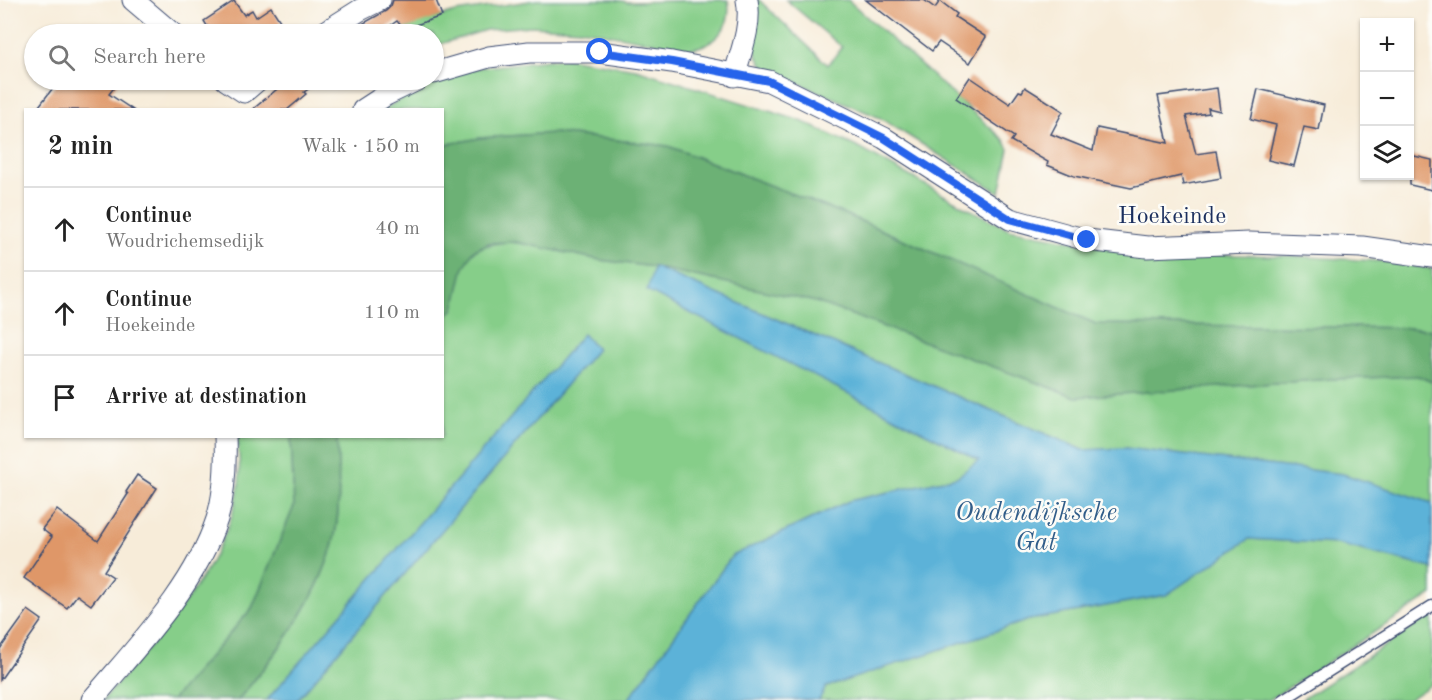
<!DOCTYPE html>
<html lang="en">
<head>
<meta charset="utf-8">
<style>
	:root { --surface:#fff; --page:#f6f6f6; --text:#222; --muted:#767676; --line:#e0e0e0 }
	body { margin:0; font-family:"Old Standard TT",serif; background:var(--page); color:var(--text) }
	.controls { position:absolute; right:18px; top:18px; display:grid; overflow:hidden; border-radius:0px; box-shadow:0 2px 4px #0004 }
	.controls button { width:54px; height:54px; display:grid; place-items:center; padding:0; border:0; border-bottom:2px solid var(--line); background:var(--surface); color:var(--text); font:30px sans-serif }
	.stop { position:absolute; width:18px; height:18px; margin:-14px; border:4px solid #2563eb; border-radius:50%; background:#fff }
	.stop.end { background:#2563eb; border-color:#fff; box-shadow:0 2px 6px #0008 }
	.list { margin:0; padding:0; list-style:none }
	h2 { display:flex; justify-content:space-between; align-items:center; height:78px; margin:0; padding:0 24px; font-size:26px }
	h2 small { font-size:20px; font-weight:400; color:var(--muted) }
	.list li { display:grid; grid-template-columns:39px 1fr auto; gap:18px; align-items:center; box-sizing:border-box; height:84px; padding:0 24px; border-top:2px solid var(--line) }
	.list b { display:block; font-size:22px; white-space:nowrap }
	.list p { margin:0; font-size:20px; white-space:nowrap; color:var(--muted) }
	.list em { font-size:20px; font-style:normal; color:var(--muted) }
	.icon { flex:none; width:33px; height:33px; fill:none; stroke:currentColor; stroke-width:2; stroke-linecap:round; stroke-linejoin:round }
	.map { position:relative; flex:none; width:1432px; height:700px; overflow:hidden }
	.search { position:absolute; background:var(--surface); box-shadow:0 2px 4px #0004; left:24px; top:24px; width:420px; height:66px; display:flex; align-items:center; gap:15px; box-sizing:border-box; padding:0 21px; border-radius:33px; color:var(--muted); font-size:22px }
	.panel { position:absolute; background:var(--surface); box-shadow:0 2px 4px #0004; left:24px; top:108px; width:420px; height:330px; border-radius:0px }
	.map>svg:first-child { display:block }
</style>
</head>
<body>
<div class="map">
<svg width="1432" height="700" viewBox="0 0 1432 700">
	<rect width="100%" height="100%" fill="#fdfcf7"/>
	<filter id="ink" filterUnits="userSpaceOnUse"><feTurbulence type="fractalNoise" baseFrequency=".0167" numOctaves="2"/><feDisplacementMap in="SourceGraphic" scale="12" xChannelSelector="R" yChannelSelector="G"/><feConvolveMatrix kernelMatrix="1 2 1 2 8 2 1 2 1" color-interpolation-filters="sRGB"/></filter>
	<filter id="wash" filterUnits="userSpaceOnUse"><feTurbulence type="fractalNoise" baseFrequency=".008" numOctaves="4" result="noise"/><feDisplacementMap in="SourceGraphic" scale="24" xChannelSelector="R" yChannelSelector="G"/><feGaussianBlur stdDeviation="1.35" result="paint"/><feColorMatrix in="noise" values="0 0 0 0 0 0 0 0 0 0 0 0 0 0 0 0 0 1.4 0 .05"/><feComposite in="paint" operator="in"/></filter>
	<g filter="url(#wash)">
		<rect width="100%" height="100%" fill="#f7ecd9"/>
		<path fill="#86ce89" stroke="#507e74" stroke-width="1.5" d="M537,0H614L628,2L728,0C733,27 715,46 689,49L581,29L531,26L486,30L434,46V34H392L423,21L456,12Z
			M755,0H759L828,65L842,47L786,0H848L1004,140L1009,149L1000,193L880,118L766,69C747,49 753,25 755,0Z
			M567,58L636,69L801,121L861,149L967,208L1009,229L1134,253L1292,256L1379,261L1432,269V330L1418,328L1096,324L852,217L668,146L554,133L480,138L443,145L442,110H382L434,81L476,68Z
			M509,242L526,244L600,260L654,267L816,302L1076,397L1332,379L1418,376L1432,382V503L1343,474L1125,448L1084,450L654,267L648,291L979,460L957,477L849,501L732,556L628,700H297L597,349L583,334L267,700H238C276,655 315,605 332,547C342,513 338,472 337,437L442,436L443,314H448C454,310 454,305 456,298C465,259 464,245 509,242Z
			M237,437H291L294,507L252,608L172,700H103C154,642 224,570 238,491C241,475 239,453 237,437Z
			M1249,539L1338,544L1432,568V595L1269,700H819L826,687L1029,620L1166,595Z
			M1432,615V684L1408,700H1301Z"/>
		<path fill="#6cb175" stroke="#44706a" stroke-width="1.5" d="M554,133L668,146L852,217L1096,324L1418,328L1432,330V382L1418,376L1332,379L1076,397L816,302L654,267L600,260L516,242L489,243L473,251L463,270L454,309L448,314H443V145L480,138Z
			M291,437H337C338,472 342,513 332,547C315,605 276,654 238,700H172L252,608L294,506Z"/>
		<path fill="#5bb2d8" stroke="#3b709b" stroke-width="1.5" d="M654,267L1083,450L1125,448L1343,474L1432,503V568L1338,544L1249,539L1166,595L1029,620L826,687L819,700H628L732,556L849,501L957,477L979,460L647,291Z
			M583,334L597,349L297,700H267Z"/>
		<g id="blocks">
			<path fill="#df9768" d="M393,0H436L442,16L404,29L397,21L378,34H358L355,28L386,11L391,6Z
				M866,0H924L935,8L940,1L957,14L955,17L986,37L970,63L939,42L932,51Z
				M234,1L244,15L252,10L256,17L271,7L282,24L268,34H212L204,21Z
				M970,77L1010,104L1019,91L1022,92L1025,87L1063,111L1051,134L1093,151L1097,128L1168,143L1158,96L1217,88L1220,111L1208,108L1209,113L1186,116L1196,154L1216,151L1221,178L1183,185L1181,176L1131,188L1074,176L1047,165L1048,162L1011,141L1014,137L956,98Z
				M59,80H120L109,94L133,110H36Z
				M288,80H322L304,92L306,94L287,110H252Z
				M1258,89L1324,105L1319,130L1304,127L1294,166L1268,160L1276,125L1251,119Z
				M1410,155L1432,160V190L1410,185Z
				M137,475L157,488L104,571L113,577L91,605L77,595L67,608L24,578L52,537L42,529L57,510L98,541L128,494L126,492Z
				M28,610L42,620L0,680V649Z"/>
		</g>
	</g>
	<g filter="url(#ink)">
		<use href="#blocks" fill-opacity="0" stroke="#3c4b70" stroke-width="1.5"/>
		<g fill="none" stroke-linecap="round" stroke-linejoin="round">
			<g stroke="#3c4b70" stroke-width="13">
				<path id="service" d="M1283,700L1432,606"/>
			</g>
			<g stroke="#3c4b70" stroke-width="23">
				<path id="minor" d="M133,0L173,34
					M322,34L360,10L380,0
					M434,73L489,57L529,52H600L672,62L769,81L884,138L1010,219L1087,240L1147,247L1249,243L1362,247L1432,257
					M734,76C741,52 752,25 747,0
					M226,80L244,92L258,80
					M363,110L386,95L417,80
					M92,700C138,645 194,588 217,519C225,493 226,463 225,436"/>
			</g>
			<use href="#service" stroke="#fff" stroke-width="10"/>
			<use href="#minor" stroke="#fff" stroke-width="21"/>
		</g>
	</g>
	<g fill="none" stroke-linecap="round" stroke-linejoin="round" filter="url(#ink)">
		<path stroke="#2563eb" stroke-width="8" d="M600,52L672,62L769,81L884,138L1010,219L1087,240"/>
	</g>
	<g text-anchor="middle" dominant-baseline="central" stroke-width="5" stroke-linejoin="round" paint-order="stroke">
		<g font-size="24" fill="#1b2f5e" stroke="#fdfcf7">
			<text x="1172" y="217">Hoekeinde</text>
		</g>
		<g font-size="26" font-style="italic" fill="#315d89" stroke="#fdfcf7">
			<text x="1036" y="513">Oudendijksche<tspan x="1036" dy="30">Gat</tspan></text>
		</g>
	</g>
</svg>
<div class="controls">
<button>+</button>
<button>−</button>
<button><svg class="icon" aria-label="layers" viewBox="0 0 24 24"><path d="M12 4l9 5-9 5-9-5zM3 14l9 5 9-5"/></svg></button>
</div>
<div class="stop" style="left:600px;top:52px"></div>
<div class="stop end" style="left:1087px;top:240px"></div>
<div class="search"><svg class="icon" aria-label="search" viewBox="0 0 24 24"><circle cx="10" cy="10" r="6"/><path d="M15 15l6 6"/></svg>Search here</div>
<section class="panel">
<h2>2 min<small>Walk · 150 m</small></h2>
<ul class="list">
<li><svg class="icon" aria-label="ahead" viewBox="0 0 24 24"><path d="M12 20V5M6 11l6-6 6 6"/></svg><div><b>Continue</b><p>Woudrichemsedijk</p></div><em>40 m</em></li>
<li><svg class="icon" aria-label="ahead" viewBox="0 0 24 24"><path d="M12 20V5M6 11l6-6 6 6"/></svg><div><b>Continue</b><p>Hoekeinde</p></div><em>110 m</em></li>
<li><svg class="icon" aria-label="arrive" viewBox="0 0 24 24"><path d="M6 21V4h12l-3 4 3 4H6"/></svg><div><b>Arrive at destination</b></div></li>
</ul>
</section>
</div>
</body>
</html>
